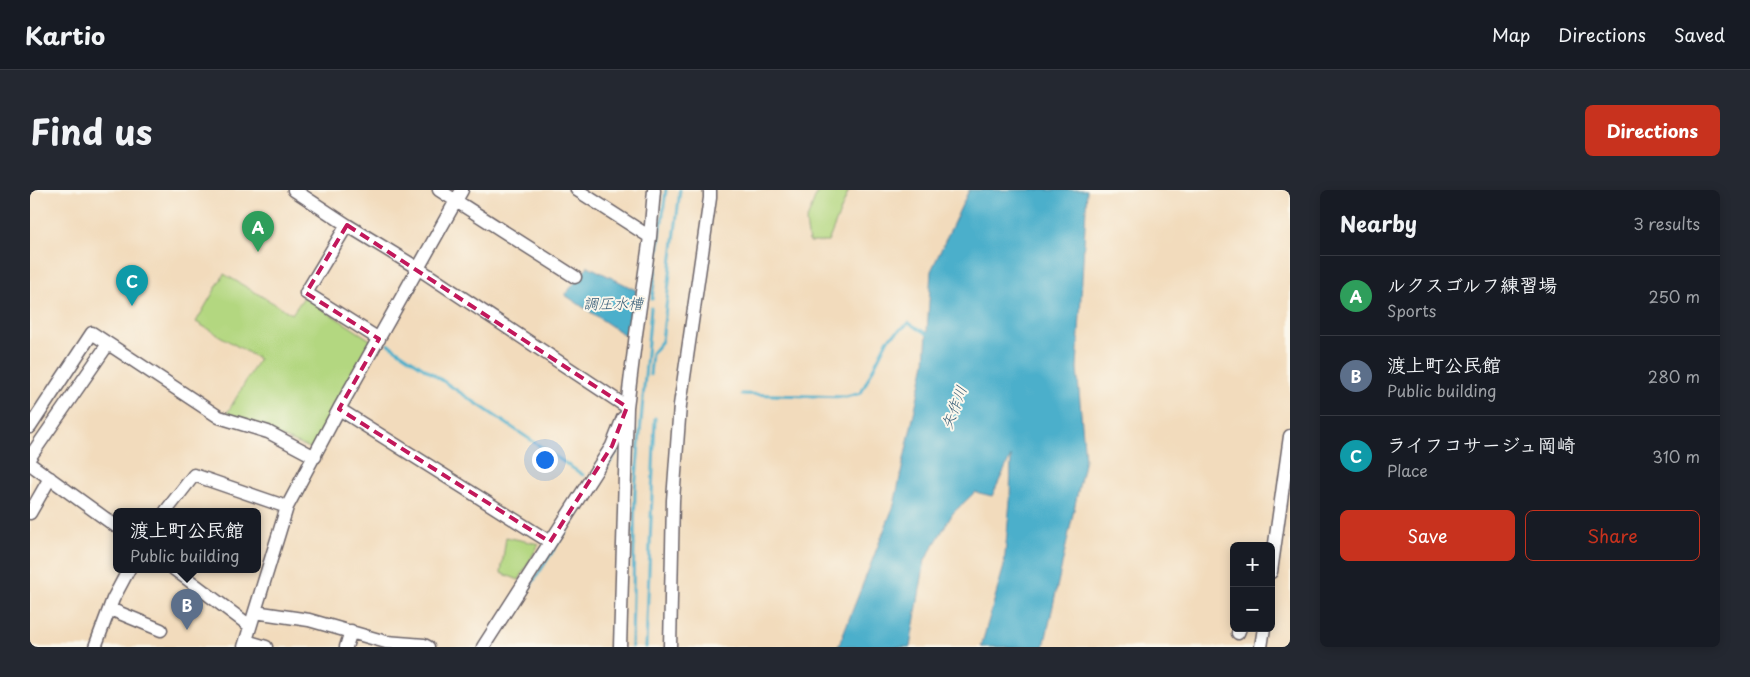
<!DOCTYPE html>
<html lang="en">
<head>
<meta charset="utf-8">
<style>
	:root { --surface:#171b24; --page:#242831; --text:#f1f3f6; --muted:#9ea1a6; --line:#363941; --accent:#c8321e }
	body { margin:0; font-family:"Playpen Sans","Klee One",sans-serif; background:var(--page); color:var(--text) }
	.controls { position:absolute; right:15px; bottom:15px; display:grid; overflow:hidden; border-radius:8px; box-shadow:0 2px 12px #0003 }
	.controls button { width:45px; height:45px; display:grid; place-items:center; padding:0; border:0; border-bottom:1px solid var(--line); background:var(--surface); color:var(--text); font:25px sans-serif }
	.you { position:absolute; left:514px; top:269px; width:18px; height:18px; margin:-12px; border:4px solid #fff; border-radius:50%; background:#1a73e8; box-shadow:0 0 0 8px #1a73e833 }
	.badge { display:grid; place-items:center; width:32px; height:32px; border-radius:50%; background:var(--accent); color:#fff; font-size:16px; font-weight:700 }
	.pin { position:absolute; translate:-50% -41px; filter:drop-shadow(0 1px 2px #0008) }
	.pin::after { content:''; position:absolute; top:26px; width:18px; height:15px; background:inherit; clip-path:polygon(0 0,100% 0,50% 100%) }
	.popup { position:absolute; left:83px; top:318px; width:148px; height:65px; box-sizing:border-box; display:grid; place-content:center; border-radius:8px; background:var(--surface); filter:drop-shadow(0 1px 4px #0005); font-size:16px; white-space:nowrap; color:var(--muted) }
	.popup b { font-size:19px; color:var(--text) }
	.popup::after { content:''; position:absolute; left:50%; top:100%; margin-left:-10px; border:10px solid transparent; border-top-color:var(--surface) }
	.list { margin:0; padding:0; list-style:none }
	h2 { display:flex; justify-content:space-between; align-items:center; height:65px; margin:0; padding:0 20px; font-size:21px }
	h2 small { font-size:16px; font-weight:400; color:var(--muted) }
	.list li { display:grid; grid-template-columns:32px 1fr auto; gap:15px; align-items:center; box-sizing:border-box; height:80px; padding:0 20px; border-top:1px solid var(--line) }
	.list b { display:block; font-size:19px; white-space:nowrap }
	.list p { margin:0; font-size:16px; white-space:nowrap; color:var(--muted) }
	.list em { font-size:16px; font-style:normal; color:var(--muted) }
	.actions { display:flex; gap:10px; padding:15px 20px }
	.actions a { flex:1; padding:11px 0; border:1px solid var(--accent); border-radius:8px; text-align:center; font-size:18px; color:var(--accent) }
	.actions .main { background:var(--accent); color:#fff }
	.map { position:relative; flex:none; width:1260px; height:457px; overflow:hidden; border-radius:8px }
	header { display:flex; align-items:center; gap:30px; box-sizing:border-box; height:70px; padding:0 25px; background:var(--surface); border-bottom:1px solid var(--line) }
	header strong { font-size:24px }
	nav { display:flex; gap:28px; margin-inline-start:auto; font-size:18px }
	.intro { display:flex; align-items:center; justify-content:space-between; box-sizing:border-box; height:120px; padding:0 30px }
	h1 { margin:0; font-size:35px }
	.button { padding:12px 22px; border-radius:8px; background:var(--accent); color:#fff; font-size:18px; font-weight:700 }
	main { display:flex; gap:30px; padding:0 30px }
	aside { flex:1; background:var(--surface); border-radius:8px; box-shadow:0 2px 12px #0003 }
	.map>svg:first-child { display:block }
</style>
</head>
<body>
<header>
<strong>Kartio</strong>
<nav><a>Map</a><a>Directions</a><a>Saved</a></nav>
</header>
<div class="intro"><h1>Find us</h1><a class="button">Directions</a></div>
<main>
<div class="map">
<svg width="1260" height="457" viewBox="0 0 1260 457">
	<rect width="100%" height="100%" fill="#fbf7ec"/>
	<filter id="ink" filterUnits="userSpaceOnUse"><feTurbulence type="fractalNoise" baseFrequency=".02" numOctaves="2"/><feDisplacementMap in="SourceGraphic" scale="10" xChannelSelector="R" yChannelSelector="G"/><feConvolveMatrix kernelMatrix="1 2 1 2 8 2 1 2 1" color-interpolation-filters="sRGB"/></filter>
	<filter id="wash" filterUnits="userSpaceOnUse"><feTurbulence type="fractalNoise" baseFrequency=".0096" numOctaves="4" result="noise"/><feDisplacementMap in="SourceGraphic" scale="20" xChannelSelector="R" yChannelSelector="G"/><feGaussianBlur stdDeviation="1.12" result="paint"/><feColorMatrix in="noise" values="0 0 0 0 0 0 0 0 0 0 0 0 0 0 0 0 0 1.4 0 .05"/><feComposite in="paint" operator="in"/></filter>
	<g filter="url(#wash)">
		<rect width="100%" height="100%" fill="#f2dbbc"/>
		<path fill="#b3d780" stroke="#6a7c5e" d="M788,0H819L798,52H779L776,32Z
			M194,84L262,124L274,107L342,151L282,259L196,225L229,169L166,132Z
			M476,347L509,354L489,390L471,383Z"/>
		<path fill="#4cafcb" stroke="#376883" d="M939,0H1057L1047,178L1055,269L1014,457H951L974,376L980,311L981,266L962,306L945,302L923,323L895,370L880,457H808L864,315L895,173L901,81Z
			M558,76L606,100L602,150L535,105Z"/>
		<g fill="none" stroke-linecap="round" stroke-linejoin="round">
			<path stroke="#4cafcb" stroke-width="3" d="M622,109L636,0
				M358,154L553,285
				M620,185L622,163L632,151L650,0
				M712,204L816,207L831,203L858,149L879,133L899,145
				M461,457L588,260
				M602,457L605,300L621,118
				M616,457L625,228"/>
		</g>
	</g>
	<g filter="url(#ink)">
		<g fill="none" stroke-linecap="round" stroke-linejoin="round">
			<g stroke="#6b6368" stroke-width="15">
				<path id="minor" d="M264,0L317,35L389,79L597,217
					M409,0L545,87
					M547,0L620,47
					M317,35L276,103L349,149
					M309,219L520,352
					M0,237L62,143L189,227L238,242L285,267
					M0,267L78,154
					M0,274L87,337
					M136,321L164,285L257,317
					M0,323L20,288
					M144,379L220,436
					M1241,382L1260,246
					M80,419L131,440
					M225,422L279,430L356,452L394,455L398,457
					M1208,443L1210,438
					M216,451L236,457
					M65,457L83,409L99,379
					M214,457L257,317L309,219L432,0
					M316,457L321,441
					M453,457L582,256L593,228
					M590,457L597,217L606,144L620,47L624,0
					M640,457L643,310L650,215L680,8V0
					M1231,457L1234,438"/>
			</g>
			<use href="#minor" stroke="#fff" stroke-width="12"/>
		</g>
	</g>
	<path fill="none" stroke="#c2185b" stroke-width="4" stroke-dasharray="10 6" stroke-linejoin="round" d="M317,35L597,217L582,256L520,352L309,219L349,149L276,103Z"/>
	<g text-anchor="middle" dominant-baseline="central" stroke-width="4" stroke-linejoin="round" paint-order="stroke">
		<g font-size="15" font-style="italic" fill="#335a75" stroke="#fbf7ec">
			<text x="583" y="112">調圧水槽</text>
			<text transform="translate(923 217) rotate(-69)">矢作川</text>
		</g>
	</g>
</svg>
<div class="controls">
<button>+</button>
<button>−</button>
</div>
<div class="you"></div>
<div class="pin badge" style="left:228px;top:62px;background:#2e9e5b">A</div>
<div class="pin badge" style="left:157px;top:440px;background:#5c6f8a">B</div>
<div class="popup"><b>渡上町公民館</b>Public building</div>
<div class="pin badge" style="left:102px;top:116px;background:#0f9aa8">C</div>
</div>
<aside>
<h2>Nearby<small>3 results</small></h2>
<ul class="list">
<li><span class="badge" style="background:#2e9e5b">A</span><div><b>ルクスゴルフ練習場</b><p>Sports</p></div><em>250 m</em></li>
<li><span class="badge" style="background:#5c6f8a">B</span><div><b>渡上町公民館</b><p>Public building</p></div><em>280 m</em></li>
<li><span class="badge" style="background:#0f9aa8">C</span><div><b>ライフコサージュ岡崎</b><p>Place</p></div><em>310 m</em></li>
</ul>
<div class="actions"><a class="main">Save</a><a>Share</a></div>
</aside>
</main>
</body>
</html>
